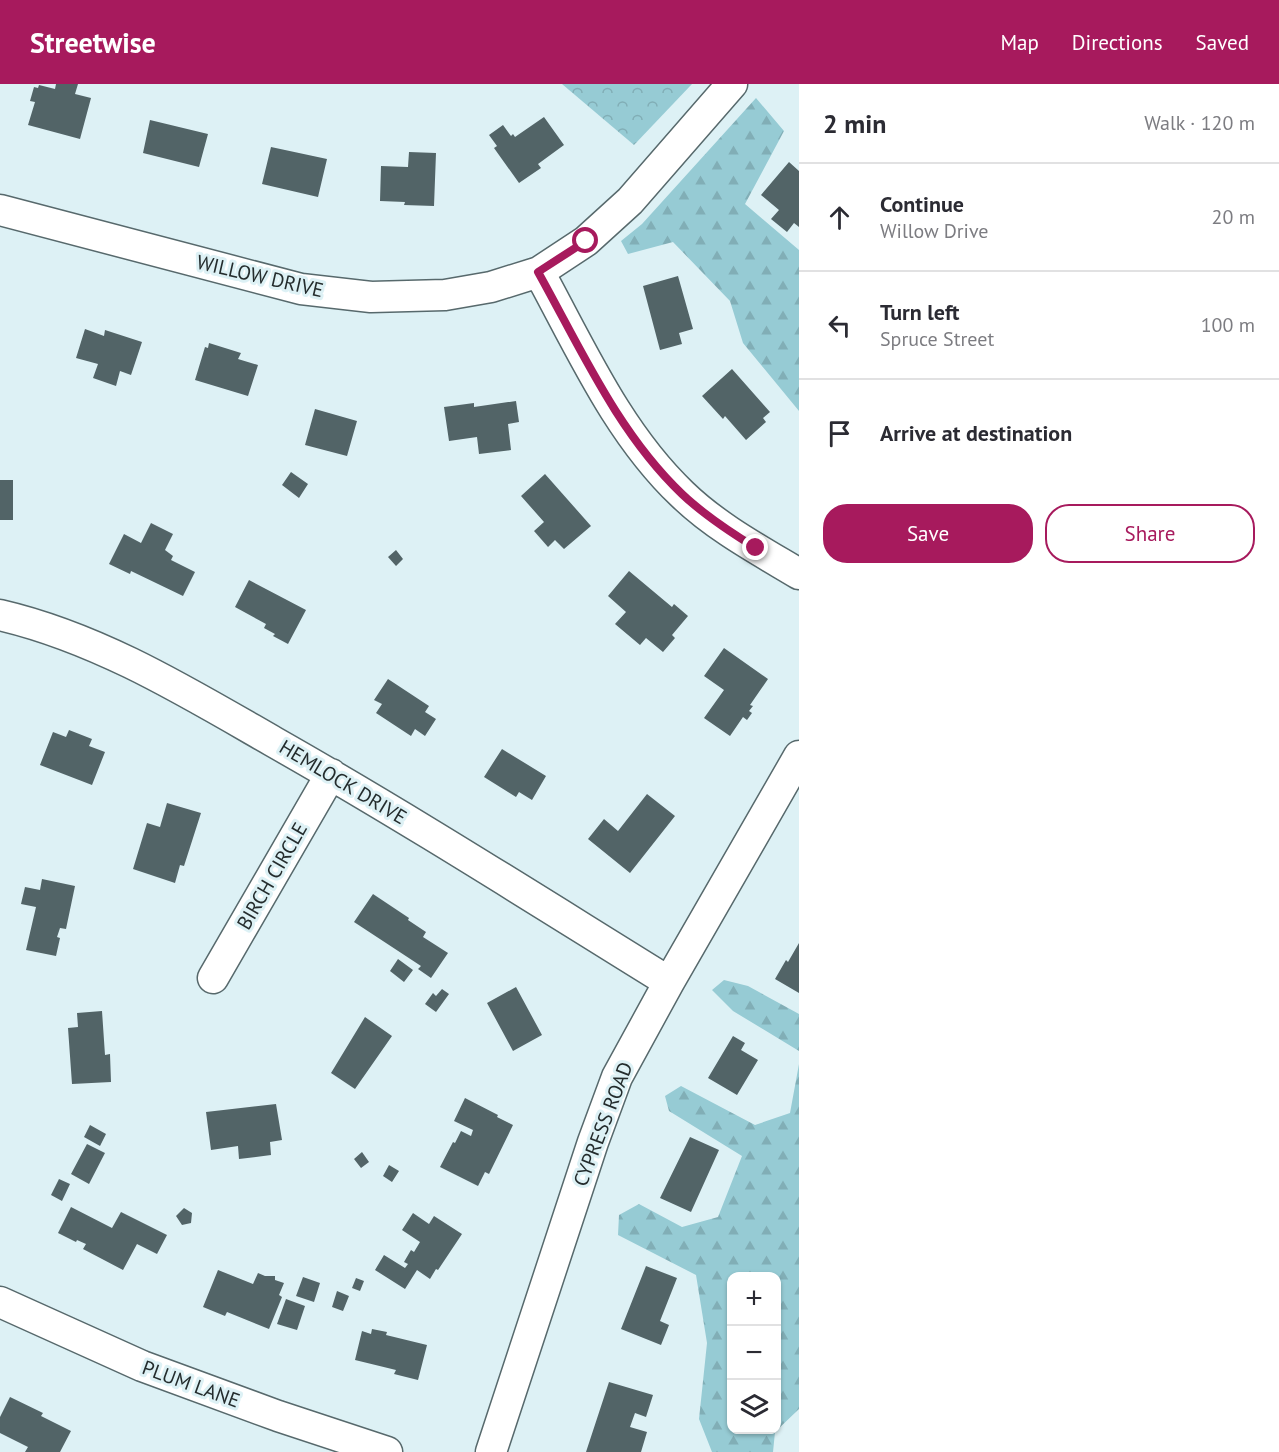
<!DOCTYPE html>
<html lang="en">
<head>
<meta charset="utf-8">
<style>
	:root { --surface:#fff; --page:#f2f2f3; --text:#2b2b33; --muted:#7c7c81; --line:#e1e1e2; --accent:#a71a5d }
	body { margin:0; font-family:"PT Sans",sans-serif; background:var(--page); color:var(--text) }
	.controls { position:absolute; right:18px; bottom:18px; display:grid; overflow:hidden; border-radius:12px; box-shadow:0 2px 4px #0004 }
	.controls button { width:54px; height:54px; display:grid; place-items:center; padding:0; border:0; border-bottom:2px solid var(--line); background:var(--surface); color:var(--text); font:30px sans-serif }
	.stop { position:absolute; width:18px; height:18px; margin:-14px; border:4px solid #a71a5d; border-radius:50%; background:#fff }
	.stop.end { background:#a71a5d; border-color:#fff; box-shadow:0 2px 6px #0008 }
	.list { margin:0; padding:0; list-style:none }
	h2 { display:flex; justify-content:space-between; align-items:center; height:78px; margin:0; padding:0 24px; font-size:26px }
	h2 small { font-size:20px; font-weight:400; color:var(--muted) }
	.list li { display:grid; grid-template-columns:39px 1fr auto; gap:18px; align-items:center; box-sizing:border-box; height:108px; padding:0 24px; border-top:2px solid var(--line) }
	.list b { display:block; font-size:22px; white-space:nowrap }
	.list p { margin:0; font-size:20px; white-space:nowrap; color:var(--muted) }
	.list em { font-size:20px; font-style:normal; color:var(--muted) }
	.actions { display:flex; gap:12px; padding:18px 24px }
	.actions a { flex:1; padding:14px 0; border:2px solid var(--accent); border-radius:24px; text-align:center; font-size:21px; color:var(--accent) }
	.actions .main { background:var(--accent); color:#fff }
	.icon { flex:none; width:33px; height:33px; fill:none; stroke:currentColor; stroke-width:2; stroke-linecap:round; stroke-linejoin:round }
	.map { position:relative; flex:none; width:799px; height:1368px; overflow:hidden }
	header { display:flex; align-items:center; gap:36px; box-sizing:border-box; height:84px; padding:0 30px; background:var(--accent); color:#fff }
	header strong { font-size:28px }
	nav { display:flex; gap:33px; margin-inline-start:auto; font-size:21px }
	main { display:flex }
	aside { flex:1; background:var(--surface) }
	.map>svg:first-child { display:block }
</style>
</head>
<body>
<header>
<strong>Streetwise</strong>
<nav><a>Map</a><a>Directions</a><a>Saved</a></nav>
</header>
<main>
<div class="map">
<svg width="799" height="1368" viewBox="0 0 799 1368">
	<defs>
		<pattern id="forest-firs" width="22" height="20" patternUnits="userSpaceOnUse" patternTransform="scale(1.5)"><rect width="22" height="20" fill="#96cbd4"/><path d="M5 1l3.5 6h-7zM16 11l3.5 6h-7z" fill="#81aeb6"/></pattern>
		<pattern id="park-crowns" width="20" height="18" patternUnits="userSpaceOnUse" patternTransform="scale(1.5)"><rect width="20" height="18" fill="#96cbd4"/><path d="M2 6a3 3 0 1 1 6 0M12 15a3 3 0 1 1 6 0" fill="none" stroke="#81aeb6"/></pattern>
	</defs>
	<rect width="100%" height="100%" fill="#ddf1f5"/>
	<path fill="url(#forest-firs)" fill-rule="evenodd" d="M756,14L784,47L745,120L799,166V327L743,259L730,217L673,158L628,170L621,157L642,140Z
		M724,896L748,902L799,930V967L733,927L712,906Z
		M799,980V1325L775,1348L773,1368H712L699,1335L707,1259L696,1191L618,1151L619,1131L639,1120L682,1143L718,1133L742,1072L669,1027L665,1012L681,1002L755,1041L790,1029ZM732,1192H776V1346H732Z"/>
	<path fill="url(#park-crowns)" d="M562,0H692L634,61Z"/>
	<path fill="#526467" d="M56,0H78L75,10L91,14L80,55L28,41L35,18L30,17L34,3L38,4L39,1L55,5Z
		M544,33L564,61L538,80L541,84L519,99L494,64L497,62L489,51L503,41L511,52L513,50L515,53Z
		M150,36L208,50L199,83L143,69Z
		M271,63L327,75L318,113L262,100Z
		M409,68L436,69L434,122L404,121L405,118L380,117L381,82L408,83Z
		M789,78L799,87V143L794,139L787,148L771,135L779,126L761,111Z
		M678,192L693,245L679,249L682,260L660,266L643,202Z
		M85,245L104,252L105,246L142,258L131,291L120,287L116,302L93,294L98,280L76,274Z
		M209,259L241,269L238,275L258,281L248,312L195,296L205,263L208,264Z
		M732,285L770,328L763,334L766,338L746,356L725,332L723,335L702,312Z
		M516,317L519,338L508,340L511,366L479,370L477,353L449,357L444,323L474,319V323Z
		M315,325L357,337L347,372L305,361Z
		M291,388L308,400L299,414L282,401Z
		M545,390L591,442L564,465L555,456L548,463L534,447L544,438L521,412Z
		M0,396H13V436H0Z
		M151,439L173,450L165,466L173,472L171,476L195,488L183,512L131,487L130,490L109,480L124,450L141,459Z
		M396,466L403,475L396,482L388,473Z
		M629,487L672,523L674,520L688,532L672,551L675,554L663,568L646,554L640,561L615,540L626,528L608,512Z
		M249,496L306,526L288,560L273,552L275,550L264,544L266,540L235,523Z
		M724,564L768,595L750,621L753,622L749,627L752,629L747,636L743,633L730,652L704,634L724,606L704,592Z
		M388,595L429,622L425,628L436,635L425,652L415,645L411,652L376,629L382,620L374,616Z
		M69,646L92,655L89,662L105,668L92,701L40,681L53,648L66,653Z
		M502,665L546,692L532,716L519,708L516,713L484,693Z
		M647,710L675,732L630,789L588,755L604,735L618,747Z
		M167,719L201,729L184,782L180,781L175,799L133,785L147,739L160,743Z
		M42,795L75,802L66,845L60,844L57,853L60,854L56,872L26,866L36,823L21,820L25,803L40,806Z
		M373,810L409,834L408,836L426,848L423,853L448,869L431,894L418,885L421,882L354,838Z
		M799,859V909L775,895L786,876L788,878Z
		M398,875L413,886L404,898L390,887Z
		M516,903L542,951L513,967L487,919Z
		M442,905L449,910L436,928L425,920L433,909L436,912Z
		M102,927L105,971L110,970L111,998L72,1000L68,944L78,943L77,929Z
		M365,933L392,952L355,1005L331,989Z
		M733,952L745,959L741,966L758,976L737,1011L708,994Z
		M465,1014L498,1031L497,1033L513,1041L489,1090L485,1088L478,1102L440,1083L453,1058L455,1059L461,1047L471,1052L473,1046L454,1037Z
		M276,1020L282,1056L270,1058L271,1071L239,1075L238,1062L211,1066L206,1028Z
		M90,1041L106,1050L100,1062L84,1053Z
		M690,1053L719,1066L691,1128L660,1114Z
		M87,1060L105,1069L89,1100L71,1090Z
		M362,1068L369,1078L361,1084L354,1075Z
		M389,1081L399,1087L392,1098L383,1092Z
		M59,1095L70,1100L62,1117L51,1111Z
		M71,1123L112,1144L121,1128L167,1151L157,1170L137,1160L123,1186L83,1165L86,1160L77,1156L76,1158L58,1149Z
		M184,1124L192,1129L191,1139L182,1141L176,1132Z
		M413,1129L429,1140L434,1132L462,1150L438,1186L436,1185L430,1195L417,1186L405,1205L375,1186L384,1171L405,1184L408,1180L404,1178L411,1166L414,1168L420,1158L402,1146Z
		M646,1182L677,1194L660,1237L669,1241L661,1261L621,1245Z
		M218,1186L253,1200L258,1189L265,1192H275V1196L284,1199L279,1211L282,1213L269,1245L227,1228L225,1232L203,1223Z
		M303,1193L320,1199L314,1218L296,1212Z
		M356,1194L364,1197L360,1207L352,1204Z
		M337,1207L349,1212L343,1227L332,1223Z
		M286,1215L305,1222L297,1246L277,1240Z
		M372,1245L387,1248L386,1251L427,1261L418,1296L394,1290L396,1286L355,1276L362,1247L371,1250Z
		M609,1298L653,1311L646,1333L635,1329L630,1343L647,1348L641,1368H586Z
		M10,1313L43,1329L41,1332L71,1347L60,1368H25L28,1363L0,1349V1333Z"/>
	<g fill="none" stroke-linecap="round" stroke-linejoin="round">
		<g stroke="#57696c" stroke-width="33">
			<path id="minor" d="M0,126L301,205L371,213L445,211L491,203L539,188L586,157L630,117L732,0
				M539,188C581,265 618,349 682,410C716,443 759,466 799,490
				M0,531C99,554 187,608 274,658C408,734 538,817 669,898
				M213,894L331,690
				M0,1218L142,1282L278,1332L387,1368
				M491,1368L593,1058L617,993L669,898L799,672"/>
		</g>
		<use href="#minor" stroke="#fff" stroke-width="30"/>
	</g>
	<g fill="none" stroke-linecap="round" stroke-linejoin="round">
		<path stroke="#a71a5d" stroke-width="8" d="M586,157L538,188C581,265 618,349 682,410C704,431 730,448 756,464"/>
	</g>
	<g text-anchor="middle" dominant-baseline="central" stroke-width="6" stroke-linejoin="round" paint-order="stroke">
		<g font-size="20" fill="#242c2d" stroke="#ddf1f5">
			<text transform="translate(260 192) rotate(13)">WILLOW DRIVE</text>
			<text transform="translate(343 698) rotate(31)">HEMLOCK DRIVE</text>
			<text transform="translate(272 792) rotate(-60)">BIRCH CIRCLE</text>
			<text transform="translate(603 1040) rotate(-69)">CYPRESS ROAD</text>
			<text transform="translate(191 1300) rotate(20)">PLUM LANE</text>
		</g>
	</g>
</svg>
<div class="controls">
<button>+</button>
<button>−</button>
<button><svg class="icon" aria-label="layers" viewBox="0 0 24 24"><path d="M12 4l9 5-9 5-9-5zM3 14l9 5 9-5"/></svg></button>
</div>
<div class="stop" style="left:586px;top:157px"></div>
<div class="stop end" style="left:756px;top:464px"></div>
</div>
<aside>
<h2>2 min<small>Walk · 120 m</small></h2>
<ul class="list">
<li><svg class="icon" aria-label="ahead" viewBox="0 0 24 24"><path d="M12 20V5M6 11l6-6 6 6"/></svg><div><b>Continue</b><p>Willow Drive</p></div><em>20 m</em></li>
<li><svg class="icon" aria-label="left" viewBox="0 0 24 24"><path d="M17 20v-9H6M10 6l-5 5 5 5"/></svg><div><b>Turn left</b><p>Spruce Street</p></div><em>100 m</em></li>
<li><svg class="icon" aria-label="arrive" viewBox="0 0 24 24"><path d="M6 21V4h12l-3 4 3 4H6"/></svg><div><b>Arrive at destination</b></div></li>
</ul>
<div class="actions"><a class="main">Save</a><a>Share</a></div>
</aside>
</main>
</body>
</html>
